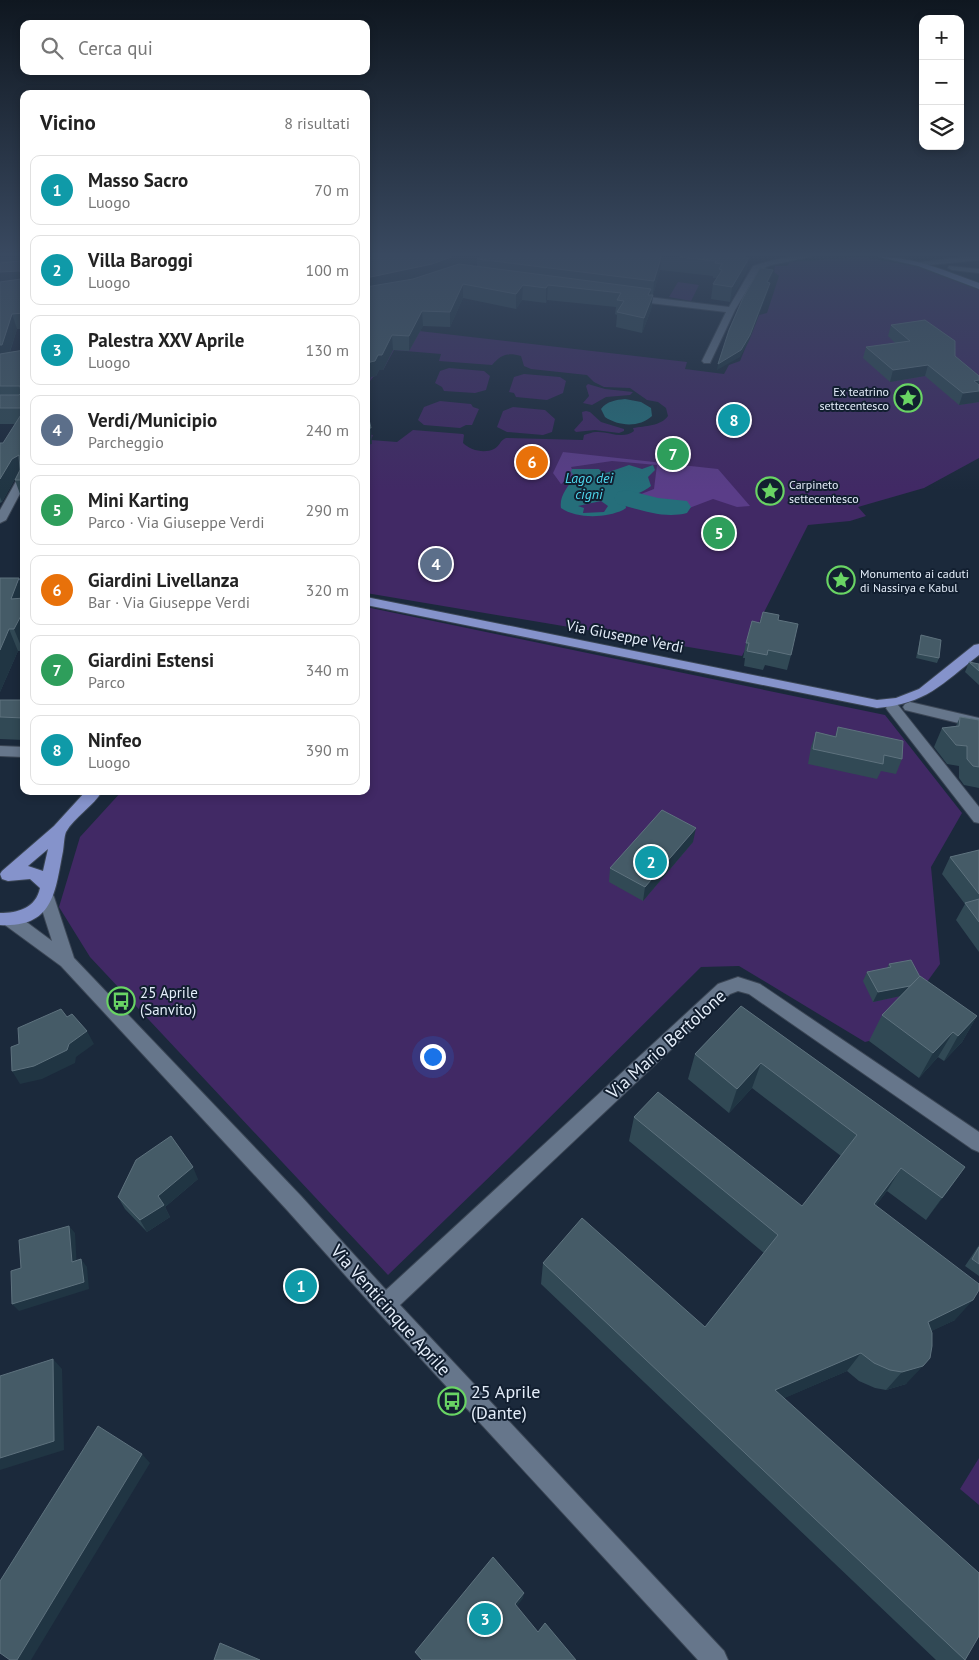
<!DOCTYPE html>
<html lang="it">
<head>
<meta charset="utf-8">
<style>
	:root { --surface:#fff; --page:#f2f2f2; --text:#222; --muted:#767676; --line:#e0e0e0; --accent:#db2777 }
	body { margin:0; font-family:"PT Sans",sans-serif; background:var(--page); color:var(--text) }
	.controls { position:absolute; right:15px; top:15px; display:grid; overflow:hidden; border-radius:10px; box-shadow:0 2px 8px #0003 }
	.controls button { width:45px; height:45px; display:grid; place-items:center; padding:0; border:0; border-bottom:1px solid var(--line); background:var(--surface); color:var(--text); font:25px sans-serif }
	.you { position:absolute; left:432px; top:1056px; width:18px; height:18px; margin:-12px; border:4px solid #fff; border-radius:50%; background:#1a73e8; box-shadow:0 0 0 8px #1a73e833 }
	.badge { display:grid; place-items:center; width:32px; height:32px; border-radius:50%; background:var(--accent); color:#fff; font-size:16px; font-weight:700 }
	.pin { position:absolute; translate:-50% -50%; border:2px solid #fff; box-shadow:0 1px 5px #0006 }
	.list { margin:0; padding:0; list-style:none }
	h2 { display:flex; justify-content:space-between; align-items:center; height:65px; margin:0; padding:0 20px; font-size:21px }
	h2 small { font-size:16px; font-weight:400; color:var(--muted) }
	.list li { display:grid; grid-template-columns:32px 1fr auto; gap:15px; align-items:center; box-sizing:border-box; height:70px; margin:0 10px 10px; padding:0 10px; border:1px solid var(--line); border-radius:10px }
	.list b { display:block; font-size:19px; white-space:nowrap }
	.list p { margin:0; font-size:16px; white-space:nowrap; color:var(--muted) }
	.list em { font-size:16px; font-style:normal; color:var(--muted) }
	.icon { flex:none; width:28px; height:28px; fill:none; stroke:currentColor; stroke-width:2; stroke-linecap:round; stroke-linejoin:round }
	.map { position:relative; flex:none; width:979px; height:1660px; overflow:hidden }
	.search { position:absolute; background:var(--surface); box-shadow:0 2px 8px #0003; left:20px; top:20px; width:350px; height:55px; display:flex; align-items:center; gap:12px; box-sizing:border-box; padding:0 18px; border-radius:10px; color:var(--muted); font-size:19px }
	.panel { position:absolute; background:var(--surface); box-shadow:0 2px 8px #0003; left:20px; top:90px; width:350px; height:705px; border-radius:10px }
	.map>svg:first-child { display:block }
</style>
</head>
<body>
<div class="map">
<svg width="979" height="1660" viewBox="0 0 979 1660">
	<rect width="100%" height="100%" fill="#1b293b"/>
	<path fill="#412965" d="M863,257L919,267L979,290V458L924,488L858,507L866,516L850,521L808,525L742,656L366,593V434L373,435L371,440L397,442L413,430L463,434L464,435L463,443C470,450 484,454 494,449C500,446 500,440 506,438L583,440L584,435C588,434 592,432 596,432C609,431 622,440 634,431L633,428C645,426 661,426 668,416L666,408L658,402L647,400L630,388L604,387L594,382L587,375L531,369L524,366L521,356C507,352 501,355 492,365L439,361L441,354L394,350L383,370H379L370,381H366L402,329L687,362L685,369L724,374L729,365L740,361L759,315L767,313L779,276L774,272L775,266H787L790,262Z
		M678,282L699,285L691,301L669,297Z
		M449,368L484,371L490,376L486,390L475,393L444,391L442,387L435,383L440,371Z
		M524,374L560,377L566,381L563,393L547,400L516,397L514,393L509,392L514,377Z
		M588,384L605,389L633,392L630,395L606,397L592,405L583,403L589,396L586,386Z
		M440,401L471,404L473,407L479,409L472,425H466L460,428L424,425L418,420L424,407Z
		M513,407L545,410L555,419L552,432L543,435L507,432L497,427L503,411Z
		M586,411L590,412L601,422L624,429V431L619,433L595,430L576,432L574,430L583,420L582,412Z
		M366,607L885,715L962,813L931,867L940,964L919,993L869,1041L865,1042L739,966L701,967L510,1157L388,1275L90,957L59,907L80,837L122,791H366Z
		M979,1458V1505L960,1489Z"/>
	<path fill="#5a3d88" d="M563,452L718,469L750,506L737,507L713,499L684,510L664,511L643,510L624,503L631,498L654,489L657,465L612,461L571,467L574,474L561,484L553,473Z"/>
	<path fill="#256e7a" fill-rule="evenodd" d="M625,399L641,402L651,408L652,416C639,428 618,426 605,417L601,409C607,401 616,400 625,399Z
		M629,465L642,469L653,465L655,470L648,477L651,486C643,493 632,494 625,501L626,508L623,510C606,518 577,519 561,508C559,496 568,486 575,477L571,472L572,469H599L603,474ZM601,501L608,506L604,512L583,513L584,508L578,506Z"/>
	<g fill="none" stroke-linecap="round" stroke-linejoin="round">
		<path fill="#256e7a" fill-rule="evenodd" d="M627,490L658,498L687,501L691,507L687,513C664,519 641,510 618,504L614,498L618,492Z"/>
		<g stroke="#3b4655" stroke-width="2">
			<path id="minor" d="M789,257H810L771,265L759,270L735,310L710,363H704L702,361L726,312L633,301L629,298L633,295L729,307L753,266L769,261Z
				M962,257H979V260L920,266L916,264L920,262Z
				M949,266L979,269V273L952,270L948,268Z
				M24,473V486L6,520L0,523V510L19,476Z
				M910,702L979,718V728L905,710L903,707L905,704Z
				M893,703L898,705L979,807V823L974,822L888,711L886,708L888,705Z
				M0,746L24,747V757L0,756Z
				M46,891L52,893L54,897L74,958L301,1196L386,1290L718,984L738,977L760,984L979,1132V1152L972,1149L749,994L738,991L730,994L400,1305L724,1651L728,1660H698L378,1312L287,1210L61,966L5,925L3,920L5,915L11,914L17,915L52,941L38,897L40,893Z"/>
		</g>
		<g stroke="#3b4655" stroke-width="2">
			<path id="major" d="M879,257C915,257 946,271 979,283V289L918,266Z
				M0,579H24V587H0Z
				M366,597L877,700L896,698L919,689L974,645L979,644V655C942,684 926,704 877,708L366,605Z
				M86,791H102C94,806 74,817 66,832C64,837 64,845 63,851C55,892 54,928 0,925V913C18,913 36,908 40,888L30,879L8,881L2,879L0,874L2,871L54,826ZM48,849L43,871L28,866Z"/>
		</g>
		<use href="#minor" fill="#66768b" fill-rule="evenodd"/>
		<use href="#major" fill="#8593cb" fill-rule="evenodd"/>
	</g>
	<path fill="#314955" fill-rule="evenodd" d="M0,257H24V329H17L10,352L24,350V497H21L15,480L17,475L2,502L0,503V443H3L15,424H0Z
		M371,257H745L749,258L746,272L730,302L711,299L713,284L717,278H713V276L660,270L653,295L651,310L642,333L616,327L617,315L615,314L616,307L547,300L546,303L522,300L516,309L463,298L450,327L423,326L409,351L393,350L383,370H379L376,376L371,377ZM477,263V267L468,266Z
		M891,325L955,356L979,376V402L959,405L925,376L890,382L863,358L866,347L895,343L888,336Z
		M0,578L24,590V649L23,651H18L0,692Z
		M778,620L791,655L787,670L765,665L763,670L744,666L745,658H743L746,643L760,623Z
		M921,635L939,658L937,663L916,658L920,640Z
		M969,662L979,664V685L965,672Z
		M0,717L24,718V740L0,739Z
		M960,717L979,720V788L964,785L959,778V766L947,764L934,747L942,728L956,726Z
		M838,727L902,759L896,774L881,771L877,779L808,764L811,747L816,732L835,736Z
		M693,842L643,901L609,882L610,868Z
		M979,850V952L956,920L965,904L942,874L950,857Z
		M889,964L920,977L977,1016L962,1042L944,1061L938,1057L919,1078L869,1041L882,1015L900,996L873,1002L863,981L867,972L887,968Z
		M741,1006L965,1167L926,1220L887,1191L876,1205L955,1320L931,1331L906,1384L886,1390L875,1388L859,1381L847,1371L784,1398L965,1660H936L541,1284L543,1263L705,1327L764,1253L629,1141L634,1117L802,1206L841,1156L752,1088L729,1113L688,1079L695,1054Z
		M198,1179L165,1207L170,1217L147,1232L125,1209L118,1197Z
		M979,1245V1276L965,1266Z"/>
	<path fill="#203543" d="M451,257H490L477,259V263L433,278L366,293V278Z
		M662,257L660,270L653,295L654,281Z
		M749,258L746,272L730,302L732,287Z
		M773,270L772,275L766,288L767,282Z
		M19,271L24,285L0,287V272Z
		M770,283L769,289L749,341L740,357L717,370L718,364Z
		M463,284V298L450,327V312Z
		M523,285L522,300L516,309V294Z
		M548,285L547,300L546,303V288Z
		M651,289L650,303L653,295L651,310L642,333L644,318L648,295Z
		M422,311L423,326L409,351V336Z
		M12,314L17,329L7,360L0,361V345Z
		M392,335L393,350L383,370H379L376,376L371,377L366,392V372L370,362Z
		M928,365L925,376L890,382L893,370Z
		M979,380V402L959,405L963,393L974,381Z
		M366,428H371L372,444L366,445Z
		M19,455L24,470L17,475L2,502L0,497V479L12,459Z
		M19,578L24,590V649L23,651L14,629L11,599Z
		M9,629L18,651L0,692V650Z
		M696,828L693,842L643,901L645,887Z
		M924,983L919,992L873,1002L878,992Z
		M977,1016L962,1042L944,1061L958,1036Z
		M87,1031L94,1044L76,1057L75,1063L42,1079L20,1084L12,1071L69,1044Z
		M953,1032L938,1057L919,1078L933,1053Z
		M761,1063L752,1088L729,1113L737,1089Z
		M193,1167L198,1179L165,1207L170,1217L147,1232L140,1220L158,1196Z
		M965,1167L949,1190L926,1220L942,1198Z
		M901,1168L887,1191L860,1226L874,1204Z
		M69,1226L75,1233L77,1269L72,1262Z
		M81,1259L87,1267L89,1289L19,1311L12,1304Z
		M973,1300L955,1320L911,1341L928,1322Z
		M861,1353L847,1371L764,1407L775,1390Z
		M53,1359L62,1369L64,1450L0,1470V1458Z
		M923,1366L906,1384L886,1390L902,1372Z
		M142,1454L150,1463L31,1660H17Z
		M524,1593L523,1598L515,1609V1604Z"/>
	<path fill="#455b67" stroke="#5e727e" d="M21,257H24V313L12,314L2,345H0V282L21,279L22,272L19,271L0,272V263L21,261Z
		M371,257H451L432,264L366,278V261Z
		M480,257H661L654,281L477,259Z
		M679,257H745L749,258L732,287L713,284L722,270L719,269L722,264L715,263L716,261Z
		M459,264L651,289L648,295H653L644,318L617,312L624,301L617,300L621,293L548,285L546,288L523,285L516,294L463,284L450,312L422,311L409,336L392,335L382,355H378L375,361L370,362L366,372V287L413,279Z
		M760,268L773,270L767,282L770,283L750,335L741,350L718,364L729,330L743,298Z
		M925,320L955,341V356L979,376V380L974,381L979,385V391L963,393L928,365L893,370L866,347L910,341L891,325Z
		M24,350V408H0V395H19L21,393L20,386H0V354Z
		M366,406L371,428H366Z
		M24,410V480H15L20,470L19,455L12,459L0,479V443H3Z
		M0,578H19L11,599L24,598V610L14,629H9L0,650Z
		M763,612L779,615L778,620L798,624L791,655L768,650L767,655L747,651L749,643H746L752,621L760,623Z
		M921,635L941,640L939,658L918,654Z
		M969,662L979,664V671Z
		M0,700H24V718L0,717Z
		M960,717L979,720V767L973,766L967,759V746L956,745L942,728L959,726Z
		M838,727L903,741L902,759L884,755L883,764L813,749L816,732L836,737Z
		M662,810L696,828L645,887L610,868Z
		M979,850V894L950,857Z
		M979,899V922L965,903Z
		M911,960L920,977V976L910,986L878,992L867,972L891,967L889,964Z
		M920,976L977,1016L958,1036L953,1032L933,1053L882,1015Z
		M741,1006L965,1167L942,1198L901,1168L874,1204L979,1284V1290L973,1300L928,1322L932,1333V1346L930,1358L923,1366L902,1372L890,1370L874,1363L861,1353L775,1390L979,1573V1636L965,1660L543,1263L582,1218L705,1327L778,1235L634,1117L658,1092L802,1206L857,1135L761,1063L737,1089L695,1054Z
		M61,1009L67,1017L72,1014L87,1031L69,1044L67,1050L34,1066L12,1071L11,1047L19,1044L18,1028Z
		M171,1136L193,1167L158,1196L164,1205L140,1220L118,1197L136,1160Z
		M69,1226L72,1262L81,1259L84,1282L12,1304L11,1271L21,1268L19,1240Z
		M979,1247V1264L972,1259Z
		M53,1359L54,1441L0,1458V1376Z
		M98,1426L142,1454L17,1660H10L0,1653V1581Z
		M493,1557L524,1593L515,1604L538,1632L545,1623L576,1660H422L415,1652Z
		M220,1643L260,1660H214Z"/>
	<linearGradient id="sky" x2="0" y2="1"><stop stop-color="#0f1720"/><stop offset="0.52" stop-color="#394960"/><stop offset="1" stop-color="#394960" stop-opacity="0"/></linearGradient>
	<rect width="979" height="490" fill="url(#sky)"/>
	<defs>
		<g id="sight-ring" transform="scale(1.4375)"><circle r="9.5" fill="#121f30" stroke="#69d464" stroke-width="1.5"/><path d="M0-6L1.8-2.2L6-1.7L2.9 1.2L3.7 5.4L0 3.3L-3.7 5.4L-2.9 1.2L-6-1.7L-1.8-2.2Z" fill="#69d464"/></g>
		<g id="bus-ring" transform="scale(1.4375)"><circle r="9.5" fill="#121f30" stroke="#69d464" stroke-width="1.5"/><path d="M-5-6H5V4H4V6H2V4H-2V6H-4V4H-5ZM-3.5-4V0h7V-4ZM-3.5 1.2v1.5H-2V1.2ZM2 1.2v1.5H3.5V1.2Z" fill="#69d464"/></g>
	</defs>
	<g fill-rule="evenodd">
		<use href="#sight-ring" x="908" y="398"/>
		<use href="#sight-ring" x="770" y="491"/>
		<use href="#sight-ring" x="841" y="580"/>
		<use href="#bus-ring" x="121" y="1001"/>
		<use href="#bus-ring" x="452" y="1401"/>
	</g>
	<g text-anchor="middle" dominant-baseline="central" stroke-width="4" stroke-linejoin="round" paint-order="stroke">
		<g font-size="12" fill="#e4edf9" stroke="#121f30" text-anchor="start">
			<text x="889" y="391" text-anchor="end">Ex teatrino<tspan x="889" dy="14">settecentesco</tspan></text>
			<text x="789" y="484">Carpineto<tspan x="789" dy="14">settecentesco</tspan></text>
			<text x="860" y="573">Monumento ai caduti<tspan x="860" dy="14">di Nassirya e Kabul</tspan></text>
		</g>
		<g font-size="14" font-style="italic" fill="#4ed8ee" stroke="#121f30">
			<text x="589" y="478">Lago dei<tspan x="589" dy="16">cigni</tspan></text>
		</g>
		<g font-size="15" fill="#e4edf9" stroke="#121f30">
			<text transform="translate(625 636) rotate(11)">Via Giuseppe Verdi</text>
		</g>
		<g font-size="15" fill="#e4edf9" stroke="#121f30" text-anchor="start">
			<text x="140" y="992">25 Aprile<tspan x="140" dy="17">(Sanvito)</tspan></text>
		</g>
		<g font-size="18" fill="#e4edf9" stroke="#121f30">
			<text transform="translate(666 1044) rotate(-42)">Via Mario Bertolone</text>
			<text transform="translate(391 1310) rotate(48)">Via Venticinque Aprile</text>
		</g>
		<g font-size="18" fill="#e4edf9" stroke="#121f30" text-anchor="start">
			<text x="471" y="1391">25 Aprile<tspan x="471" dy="21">(Dante)</tspan></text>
		</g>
	</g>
</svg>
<div class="controls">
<button>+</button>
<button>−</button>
<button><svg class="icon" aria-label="layers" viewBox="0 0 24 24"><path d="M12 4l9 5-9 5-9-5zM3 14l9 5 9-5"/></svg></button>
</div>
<div class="you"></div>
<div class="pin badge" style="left:301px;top:1286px;background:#0f9aa8">1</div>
<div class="pin badge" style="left:651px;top:862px;background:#0f9aa8">2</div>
<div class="pin badge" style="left:485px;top:1619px;background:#0f9aa8">3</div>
<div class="pin badge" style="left:436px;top:564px;background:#5c6f8a">4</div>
<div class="pin badge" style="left:719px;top:533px;background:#2e9e5b">5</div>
<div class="pin badge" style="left:532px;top:462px;background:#e8710a">6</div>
<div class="pin badge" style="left:673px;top:454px;background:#2e9e5b">7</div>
<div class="pin badge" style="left:734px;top:420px;background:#0f9aa8">8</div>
<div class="search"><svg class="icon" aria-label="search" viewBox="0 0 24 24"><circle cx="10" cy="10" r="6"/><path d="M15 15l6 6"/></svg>Cerca qui</div>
<section class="panel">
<h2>Vicino<small>8 risultati</small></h2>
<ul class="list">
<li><span class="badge" style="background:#0f9aa8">1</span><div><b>Masso Sacro</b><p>Luogo</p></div><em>70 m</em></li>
<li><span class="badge" style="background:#0f9aa8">2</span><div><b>Villa Baroggi</b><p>Luogo</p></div><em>100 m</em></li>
<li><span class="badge" style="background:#0f9aa8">3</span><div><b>Palestra XXV Aprile</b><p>Luogo</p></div><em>130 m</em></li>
<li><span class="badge" style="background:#5c6f8a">4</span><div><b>Verdi/Municipio</b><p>Parcheggio</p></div><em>240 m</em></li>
<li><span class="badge" style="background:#2e9e5b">5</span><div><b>Mini Karting</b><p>Parco · Via Giuseppe Verdi</p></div><em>290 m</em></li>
<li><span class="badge" style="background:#e8710a">6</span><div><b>Giardini Livellanza</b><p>Bar · Via Giuseppe Verdi</p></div><em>320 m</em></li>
<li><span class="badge" style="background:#2e9e5b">7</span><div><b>Giardini Estensi</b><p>Parco</p></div><em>340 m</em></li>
<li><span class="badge" style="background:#0f9aa8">8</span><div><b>Ninfeo</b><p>Luogo</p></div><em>390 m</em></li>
</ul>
</section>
</div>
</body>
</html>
